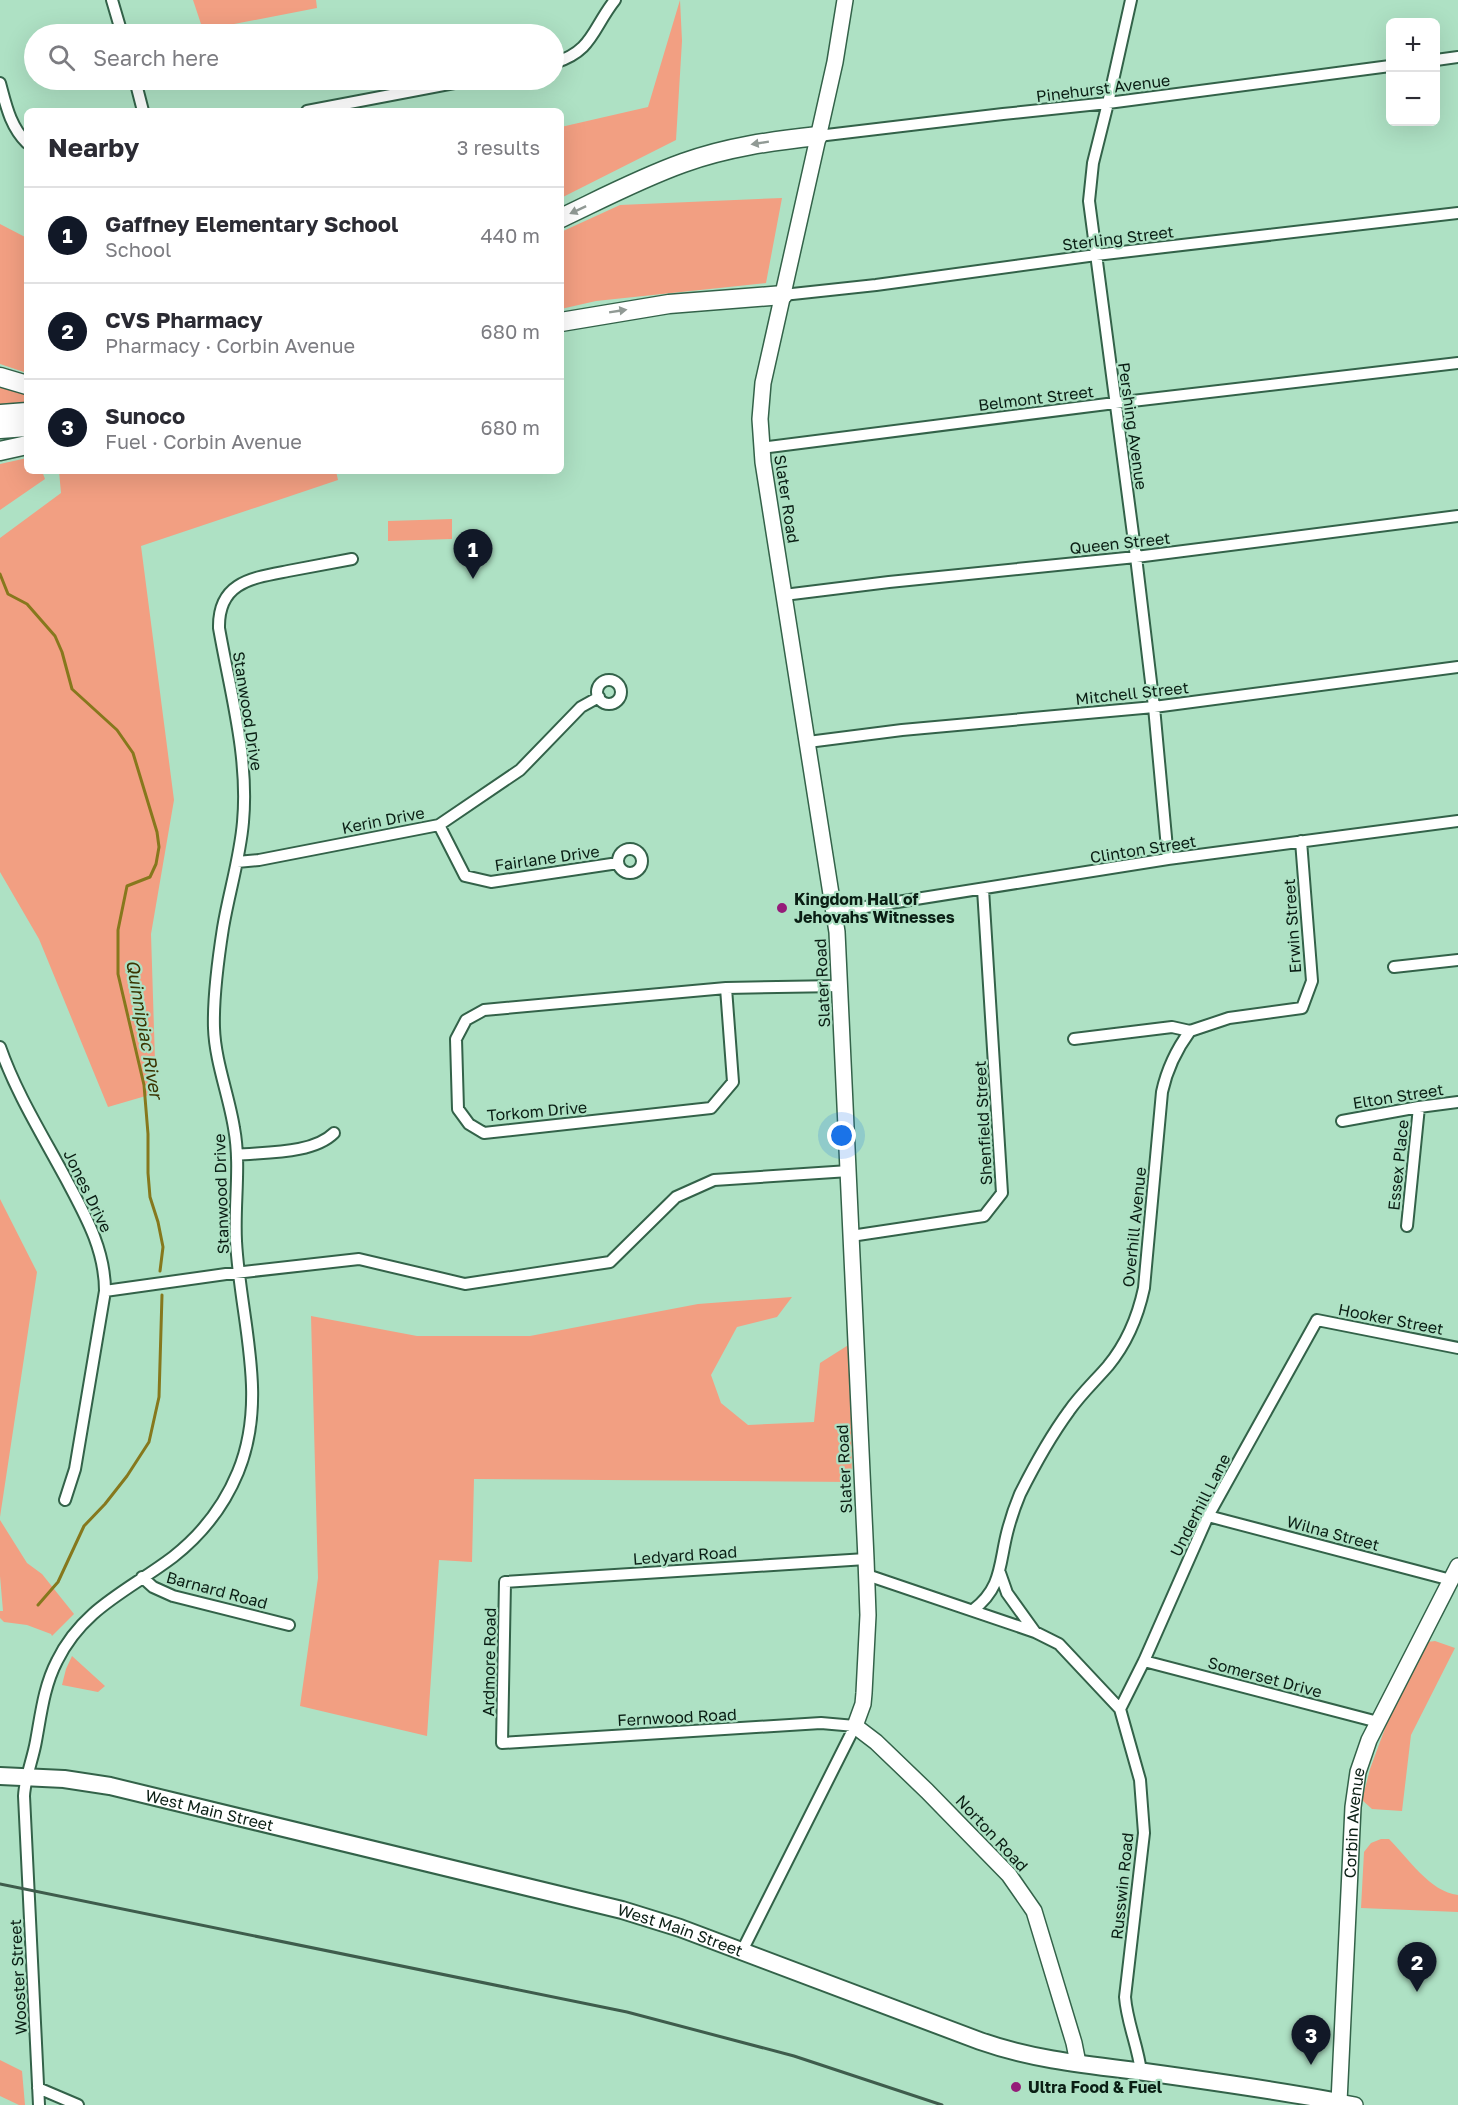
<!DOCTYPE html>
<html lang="en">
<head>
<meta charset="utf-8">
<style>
	:root { --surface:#fff; --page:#f7f7f7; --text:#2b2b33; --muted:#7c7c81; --line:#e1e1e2; --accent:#111827 }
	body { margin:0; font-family:"Golos Text",sans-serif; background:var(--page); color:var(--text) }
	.controls { position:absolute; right:18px; top:18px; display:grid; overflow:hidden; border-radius:9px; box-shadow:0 6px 24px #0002 }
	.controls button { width:54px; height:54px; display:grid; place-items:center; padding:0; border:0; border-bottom:2px solid var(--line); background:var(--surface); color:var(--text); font:30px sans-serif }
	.you { position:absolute; left:842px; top:1136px; width:21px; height:21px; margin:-15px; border:4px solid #fff; border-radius:50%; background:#1a73e8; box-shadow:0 0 0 9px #1a73e833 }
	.badge { display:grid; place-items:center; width:39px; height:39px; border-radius:50%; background:var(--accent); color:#fff; font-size:20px; font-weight:700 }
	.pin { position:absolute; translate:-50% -50px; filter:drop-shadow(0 2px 3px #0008) }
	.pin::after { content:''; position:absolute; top:32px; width:21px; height:18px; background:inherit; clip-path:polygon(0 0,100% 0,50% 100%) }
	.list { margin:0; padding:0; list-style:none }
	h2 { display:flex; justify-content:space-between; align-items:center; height:78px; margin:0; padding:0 24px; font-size:26px }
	h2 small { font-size:20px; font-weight:400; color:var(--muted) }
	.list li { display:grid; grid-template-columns:39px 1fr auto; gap:18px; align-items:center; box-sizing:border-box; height:96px; padding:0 24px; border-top:2px solid var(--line) }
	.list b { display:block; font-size:22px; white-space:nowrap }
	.list p { margin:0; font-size:20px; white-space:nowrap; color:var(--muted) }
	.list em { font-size:20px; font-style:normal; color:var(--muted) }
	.icon { flex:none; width:33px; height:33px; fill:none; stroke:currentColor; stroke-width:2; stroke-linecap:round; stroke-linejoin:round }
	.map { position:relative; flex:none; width:1458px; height:2105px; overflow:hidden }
	.search { position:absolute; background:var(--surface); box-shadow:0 6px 24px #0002; left:24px; top:24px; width:540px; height:66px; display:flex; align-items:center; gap:15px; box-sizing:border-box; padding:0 21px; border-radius:33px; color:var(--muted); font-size:22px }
	.panel { position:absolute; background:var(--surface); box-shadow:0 6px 24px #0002; left:24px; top:108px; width:540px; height:366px; border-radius:9px }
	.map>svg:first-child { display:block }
</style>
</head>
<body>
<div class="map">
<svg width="1458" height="2105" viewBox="0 0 1458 2105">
	<rect width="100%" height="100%" fill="#aee1c4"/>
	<path fill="#f29f82" d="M193,0H316L317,8L203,30Z
		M680,0L682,41L676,140L561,198V127L648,107Z
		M782,198L766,283L596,301L561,309V232L620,205Z
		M0,224L27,238V373L0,364Z
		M0,386L27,393V404L0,407Z
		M27,458V471H42L45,479L0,510V464Z
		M59,471H336L338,480L141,546L174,800L151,934L156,1093L108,1107L39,939L0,872V538L61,493Z
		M452,519V539L388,541V521Z
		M0,1199L37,1272L0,1517Z
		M792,1297L777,1317L737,1327L711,1375L721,1403L748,1425L814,1422L820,1363L850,1344L852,1482L474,1479L472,1562L439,1560L427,1736L300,1706L318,1578L311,1316L417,1336H530L698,1304Z
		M0,1520L27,1563L42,1574L74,1614L52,1636L51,1634L27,1625L4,1622L0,1618V1611H3L0,1576Z
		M1435,1641L1455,1648L1411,1735L1402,1811L1372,1809L1362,1800L1370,1769L1394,1704L1427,1642Z
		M72,1656L105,1686L98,1692L62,1685L66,1669Z
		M1381,1839H1389C1408,1858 1430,1892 1458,1895V1912L1361,1908L1364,1852L1371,1843Z
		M0,2060L22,2071L25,2105H19L0,2096Z"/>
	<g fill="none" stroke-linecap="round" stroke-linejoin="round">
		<path stroke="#86781d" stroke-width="3" d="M0,574L8,594L27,604L55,636L62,652L72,689L117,730L133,753L157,832L159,847L156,864L150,877L127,886L118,930V974L144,1085L148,1134V1173L150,1197L158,1222L163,1247L160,1271
			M38,1605L58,1582L84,1526L105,1504L127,1476L149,1442L159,1397L162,1295"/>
		<g stroke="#336249" stroke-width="14">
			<path id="minor" d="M112,0L122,34
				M1131,0L1108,103L1093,163L1089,201L1136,557L1154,707L1168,859
				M1436,60L1458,57
				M554,63C593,51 592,29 615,0
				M135,80L143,111
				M0,83C6,105 10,126 27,143
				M307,111L470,80
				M818,136L1003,114L1108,103L1390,66
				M783,295L876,285L1096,255L1458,213
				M761,448L1115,403L1458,363
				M784,595L889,582L1136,557L1458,516
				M597 692a12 12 0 1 1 24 0a12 12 0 1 1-24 0Z
				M808,742L902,730L1154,707L1458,667
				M439,825L465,876L491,882L618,863
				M618 861a12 12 0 1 1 24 0a12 12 0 1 1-24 0Z
				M237,862L259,860L439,825L520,770L581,707L599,697
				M834,912L1168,859L1458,821
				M1394,967L1458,960
				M726,988L733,1082L711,1108L484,1133L469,1124L458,1109L456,1039L466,1020L484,1010Z
				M726,988L840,986
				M1074,1039L1172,1027L1190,1031L1229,1018L1302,1008L1312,981L1301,841
				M0,1047C16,1093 43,1136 66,1179C85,1215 105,1249 105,1291L75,1469L65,1500
				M1342,1121L1419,1107L1458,1102
				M237,1155C266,1152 313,1154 334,1133
				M1407,1226L1419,1107
				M851,1236L984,1216L1002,1193L983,889
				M105,1291L226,1274L359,1259L465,1284L610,1262L676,1197L714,1180L849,1171
				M1208,1516L1451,1580
				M1000,1573L1007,1593L1035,1632
				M867,1575L1035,1632L1059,1644L1120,1709L1140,1780L1144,1833L1125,1997C1127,2023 1138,2046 1141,2072
				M142,1577L153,1587L173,1596L289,1625
				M973,1610C1002,1588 999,1565 1007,1533C1010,1521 1015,1506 1020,1494C1034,1466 1050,1437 1069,1411C1080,1395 1095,1381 1108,1366C1127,1343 1138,1316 1144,1288L1162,1092C1167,1069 1176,1050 1190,1031
				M1144,1661L1378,1722
				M1120,1709L1144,1661L1208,1516L1317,1320L1458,1348
				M742,1951L855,1726L821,1723L502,1743L505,1582L866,1559
				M38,2088L78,2105
				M39,2105L24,1796C25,1777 33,1759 36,1741C41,1714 44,1686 57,1661C83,1608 128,1591 173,1557C201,1535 224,1506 238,1472C269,1397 240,1319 236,1241C234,1203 241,1165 234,1128C229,1096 215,1061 214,1028C213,996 218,960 223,928C229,892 240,858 243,822C249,757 230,691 219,628C218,582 252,578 288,571C310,567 331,563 352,559"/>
		</g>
		<g stroke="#336249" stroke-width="18">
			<g id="secondary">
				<path d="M845,0L835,62L763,383L760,419L763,462L837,932L866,1559L868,1615L864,1693L863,1704L855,1726L876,1742L927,1791L1009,1875L1034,1911L1074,2043L1078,2063"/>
				<path id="s1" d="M1355,2105L1339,2102L1353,1807L1358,1772L1369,1740L1458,1566"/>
			</g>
		</g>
		<g stroke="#336249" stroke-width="20">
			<g id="primary">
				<path id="s2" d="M0,1776L64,1779L110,1786L622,1910L680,1928L980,2041C1034,2060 1089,2065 1145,2072C1210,2081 1275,2090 1339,2102V2105"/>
			</g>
		</g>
		<g stroke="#336249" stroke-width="21">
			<path id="motorway" d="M561,218C601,199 641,178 683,163C727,147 772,141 818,136
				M561,322L669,304L783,295
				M0,377L27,385
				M0,414L27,412
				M0,429L27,427
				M0,451L27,445"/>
		</g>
		<use href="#minor" stroke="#fff" stroke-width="10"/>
		<use href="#secondary" stroke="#fff" stroke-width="15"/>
		<use href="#primary" stroke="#fff" stroke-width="16"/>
		<use href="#motorway" stroke="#fff" stroke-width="18"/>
		<path stroke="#3e5c4c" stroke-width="3" d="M0,1884L627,2012L794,2056L942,2105"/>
	</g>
	<defs><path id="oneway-solid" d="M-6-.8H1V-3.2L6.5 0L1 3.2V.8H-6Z" transform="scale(1.5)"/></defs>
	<g fill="#919a95">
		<use href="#oneway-solid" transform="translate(760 143) rotate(171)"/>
		<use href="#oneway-solid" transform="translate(578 210) rotate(155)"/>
		<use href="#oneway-solid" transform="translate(618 311) rotate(-9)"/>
	</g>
	<g fill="#951c79" stroke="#aee1c4" stroke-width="2">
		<circle cx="782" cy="908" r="6"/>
		<circle cx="1016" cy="2087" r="6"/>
	</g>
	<g text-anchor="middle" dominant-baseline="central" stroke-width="4.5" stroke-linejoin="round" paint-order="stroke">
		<g font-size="16" fill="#0a1e14" stroke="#aee1c4">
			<text transform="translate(1103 88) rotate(-7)">Pinehurst Avenue</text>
			<text transform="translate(1118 238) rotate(-7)">Sterling Street</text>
			<text transform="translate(1036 398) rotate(-7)">Belmont Street</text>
			<text transform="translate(1133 426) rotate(82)">Pershing Avenue</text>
			<text transform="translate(787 499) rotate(81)">Slater Road</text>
			<text transform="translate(1120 543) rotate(-6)">Queen Street</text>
			<text transform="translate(1132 693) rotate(-6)">Mitchell Street</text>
			<text transform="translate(248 711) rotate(81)">Stanwood Drive</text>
			<text transform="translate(383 820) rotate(-11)">Kerin Drive</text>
			<text transform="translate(1143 849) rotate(-9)">Clinton Street</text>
			<text transform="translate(547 858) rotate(-8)">Fairlane Drive</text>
			<text transform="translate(1292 926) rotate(-94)">Erwin Street</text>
			<text transform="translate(822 983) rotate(-93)">Slater Road</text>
			<text transform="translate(1398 1096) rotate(-9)">Elton Street</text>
			<text transform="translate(537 1111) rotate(-5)">Torkom Drive</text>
			<text transform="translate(983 1123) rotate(-93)">Shenfield Street</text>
			<text transform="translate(1398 1165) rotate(-84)">Essex Place</text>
			<text transform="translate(88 1191) rotate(64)">Jones Drive</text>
			<text transform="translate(221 1194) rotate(-92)">Stanwood Drive</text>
			<text transform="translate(1134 1227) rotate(-84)">Overhill Avenue</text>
			<text transform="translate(1391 1319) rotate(11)">Hooker Street</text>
			<text transform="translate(844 1469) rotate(-93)">Slater Road</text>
			<text transform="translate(1200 1505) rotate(-63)">Underhill Lane</text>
			<text transform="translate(1333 1533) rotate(15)">Wilna Street</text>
			<text transform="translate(685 1555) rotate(-4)">Ledyard Road</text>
			<text transform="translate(217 1590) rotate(15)">Barnard Road</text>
			<text transform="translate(489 1662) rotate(-89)">Ardmore Road</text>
			<text transform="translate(1265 1677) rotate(15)">Somerset Drive</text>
			<text transform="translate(677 1717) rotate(-3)">Fernwood Road</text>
			<text stroke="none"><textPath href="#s2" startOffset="213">West Main Street</textPath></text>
			<text stroke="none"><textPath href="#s1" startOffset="296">Corbin Avenue</textPath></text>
			<text transform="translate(992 1833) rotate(47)">Norton Road</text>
			<text transform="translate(1122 1886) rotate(-84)">Russwin Road</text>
			<text stroke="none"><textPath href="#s2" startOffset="699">West Main Street</textPath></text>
			<text transform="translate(18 1977) rotate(-93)">Wooster Street</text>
		</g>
		<g font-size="16" font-weight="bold" fill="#0a1e14" stroke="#aee1c4" text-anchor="start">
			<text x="794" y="899">Kingdom Hall of<tspan x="794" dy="18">Jehovahs Witnesses</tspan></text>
			<text x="1028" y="2087">Ultra Food &amp; Fuel</text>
		</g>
		<g font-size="18" font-style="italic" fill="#3a3300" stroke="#aee1c4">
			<text transform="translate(145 1029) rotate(80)">Quinnipiac River</text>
		</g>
	</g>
</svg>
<div class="controls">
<button>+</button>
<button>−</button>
</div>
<div class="you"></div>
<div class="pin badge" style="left:473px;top:579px">1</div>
<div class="pin badge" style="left:1417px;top:1992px">2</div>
<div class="pin badge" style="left:1311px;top:2065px">3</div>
<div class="search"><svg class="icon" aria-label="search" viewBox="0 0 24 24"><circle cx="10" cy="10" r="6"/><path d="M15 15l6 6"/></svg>Search here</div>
<section class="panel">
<h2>Nearby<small>3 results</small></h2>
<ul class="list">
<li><span class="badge">1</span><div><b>Gaffney Elementary School</b><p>School</p></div><em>440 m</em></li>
<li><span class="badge">2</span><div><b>CVS Pharmacy</b><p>Pharmacy · Corbin Avenue</p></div><em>680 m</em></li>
<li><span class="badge">3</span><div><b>Sunoco</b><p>Fuel · Corbin Avenue</p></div><em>680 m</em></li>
</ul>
</section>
</div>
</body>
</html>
